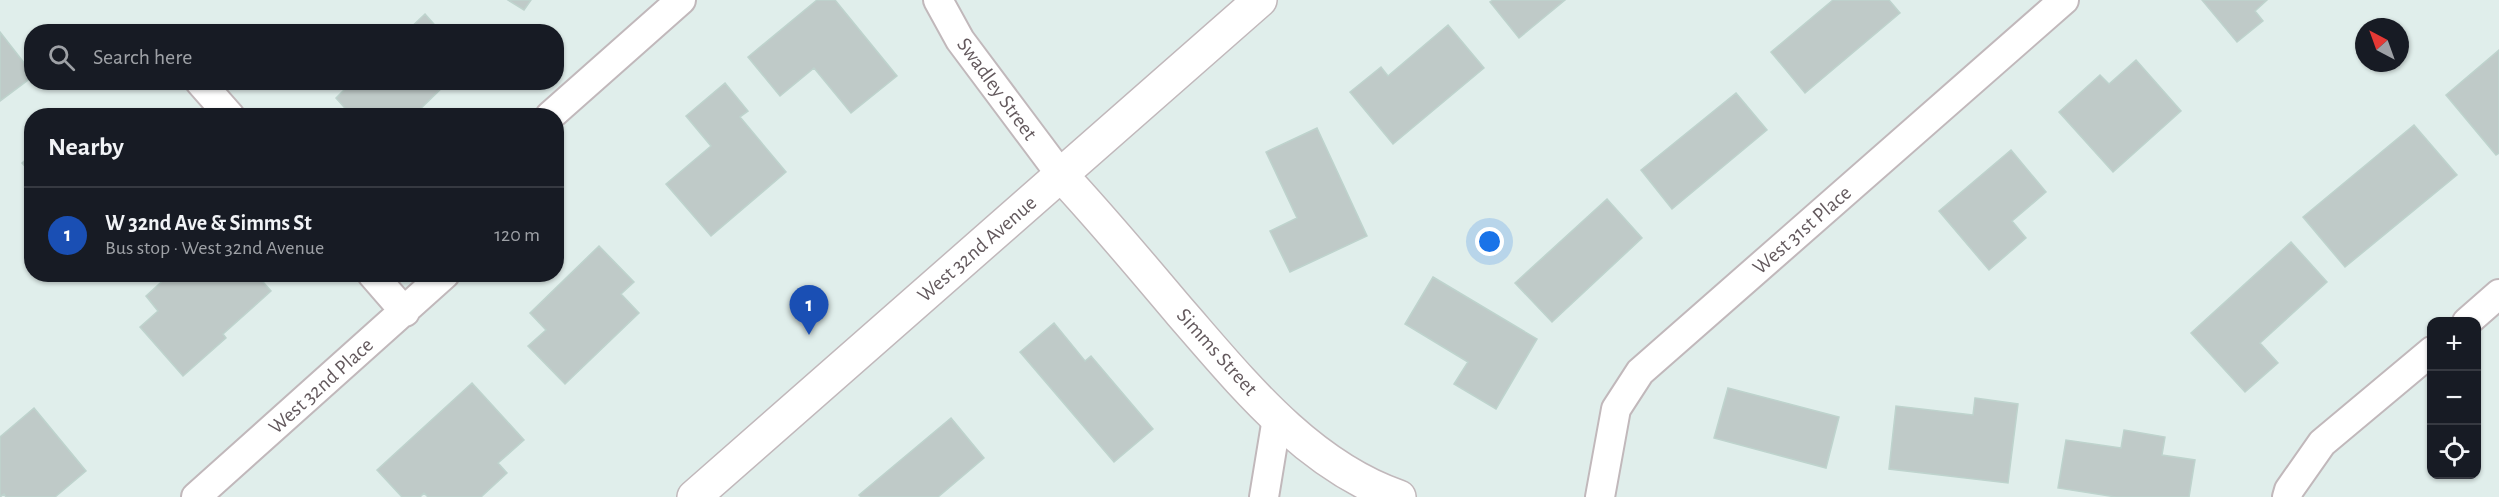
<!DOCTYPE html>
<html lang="en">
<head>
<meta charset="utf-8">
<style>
	:root { --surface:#171b24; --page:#20242c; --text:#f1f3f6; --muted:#9ea1a6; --line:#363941; --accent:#1a73e8 }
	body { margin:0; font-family:"Alegreya Sans",sans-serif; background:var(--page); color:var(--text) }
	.controls { position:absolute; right:18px; bottom:18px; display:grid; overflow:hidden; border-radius:12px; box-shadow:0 2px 4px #0004 }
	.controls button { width:54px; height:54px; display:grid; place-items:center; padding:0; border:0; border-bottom:2px solid var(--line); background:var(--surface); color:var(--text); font:30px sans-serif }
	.compass { position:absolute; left:2355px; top:18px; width:54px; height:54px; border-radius:50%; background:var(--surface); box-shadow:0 2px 4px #0004; rotate:319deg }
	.you { position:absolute; left:1490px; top:242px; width:21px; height:21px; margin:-15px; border:4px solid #fff; border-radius:50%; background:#1a73e8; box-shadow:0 0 0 9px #1a73e833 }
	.badge { display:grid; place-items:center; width:39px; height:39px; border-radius:50%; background:var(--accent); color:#fff; font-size:20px; font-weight:700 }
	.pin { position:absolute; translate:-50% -50px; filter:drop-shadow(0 2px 3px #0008) }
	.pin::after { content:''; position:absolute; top:32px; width:21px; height:18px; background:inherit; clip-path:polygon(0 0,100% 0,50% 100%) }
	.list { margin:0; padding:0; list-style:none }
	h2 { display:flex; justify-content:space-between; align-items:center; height:78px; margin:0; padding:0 24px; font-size:26px }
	h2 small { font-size:20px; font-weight:400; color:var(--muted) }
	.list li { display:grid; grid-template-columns:39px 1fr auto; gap:18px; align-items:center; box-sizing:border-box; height:96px; padding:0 24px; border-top:2px solid var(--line) }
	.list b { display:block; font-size:22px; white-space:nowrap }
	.list p { margin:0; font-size:20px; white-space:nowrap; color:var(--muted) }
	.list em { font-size:20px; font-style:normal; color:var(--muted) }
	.icon { flex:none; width:33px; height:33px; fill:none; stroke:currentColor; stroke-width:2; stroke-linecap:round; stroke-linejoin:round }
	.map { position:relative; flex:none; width:2499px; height:497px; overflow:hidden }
	.search { position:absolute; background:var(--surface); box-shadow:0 2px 4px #0004; left:24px; top:24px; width:540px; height:66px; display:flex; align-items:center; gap:15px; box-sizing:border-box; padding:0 21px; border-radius:24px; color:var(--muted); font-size:22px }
	.panel { position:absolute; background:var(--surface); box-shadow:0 2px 4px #0004; left:24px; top:108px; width:540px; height:174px; border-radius:24px }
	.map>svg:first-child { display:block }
</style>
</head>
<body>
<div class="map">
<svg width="2499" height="497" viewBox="0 0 2499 497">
	<rect width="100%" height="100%" fill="#e0eeeb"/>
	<path fill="#bfcac8" stroke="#bed3cd" stroke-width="1.5" d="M508,0H531L524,10Z
		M817,0H835L897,76L851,113L814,68L780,96L748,57Z
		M1493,0H1565L1519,38L1490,2Z
		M1833,0H1889L1900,13L1805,93L1771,52Z
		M2202,0H2267L2255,11L2263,21L2237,42Z
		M425,14L441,32H406Z
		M1448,25L1484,68L1393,144L1350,92L1381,67L1388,76Z
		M0,32L32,73V77L0,101Z
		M2499,50V153L2496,155L2446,95Z
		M2136,60L2181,111L2113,172L2059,112L2100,75L2109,84Z
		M352,82H448L413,116H352L336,98Z
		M725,83L748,111L740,117L786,172L711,236L666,184L711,146L686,116Z
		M1736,93L1767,130L1672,209L1641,170Z
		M2414,125L2457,175L2345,267L2303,217Z
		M1317,128L1367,236L1290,272L1270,231L1297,218L1266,152Z
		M2011,150L2046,192L2012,221L2026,238L1989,270L1939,211Z
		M32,154V174L22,163Z
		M1607,199L1642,238L1552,322L1515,283Z
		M2291,242L2327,282L2260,343L2278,363L2245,392L2191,333Z
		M599,246L634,282L621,294L639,313L565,384L528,346L546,330L530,313Z
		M170,274H256L271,291L223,334L226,338L183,376L140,327L158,311L146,296Z
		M1433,277L1537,339L1496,409L1454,384L1468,362L1405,324Z
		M1054,323L1085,361L1091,356L1153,429L1114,462L1020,352Z
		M472,383L524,440L498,463L507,473L481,497H428L424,493L420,497H402L377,470Z
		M1728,388L1839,417L1826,468L1714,438Z
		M1975,398L2018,404L2008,483L1889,469L1896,406L1973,415Z
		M34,408L86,471L55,497H6L4,494L0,497V437Z
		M951,418L984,458L938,497H861L859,495Z
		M2124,430L2165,437L2162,455L2195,460L2189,497H2116L2058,488L2066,440L2121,448Z"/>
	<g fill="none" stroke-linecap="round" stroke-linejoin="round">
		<g stroke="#c1b8bb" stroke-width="32">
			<path id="minor" d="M938,0L960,40L1061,175
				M200,82L230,116
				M550,116L681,0
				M372,274L405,312
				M2467,322L2499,294
				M196,497L445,274
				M1264,497L1277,418
				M1600,497L1616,409L1640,372L2064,0
				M2287,497L2289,490L2322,443L2432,351"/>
		</g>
		<g stroke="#c1b8bb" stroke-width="36">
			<path id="tertiary" d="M1061,175C1103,220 1142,267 1181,313C1242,383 1308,466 1399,497
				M694,497L1260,0"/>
		</g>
		<use href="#minor" stroke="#fff" stroke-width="28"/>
		<use href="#tertiary" stroke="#fff" stroke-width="33"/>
	</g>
	<g text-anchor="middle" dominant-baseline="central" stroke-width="6" stroke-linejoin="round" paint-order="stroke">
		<g font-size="21" fill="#63595d" stroke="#fff">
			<text transform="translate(997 89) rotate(54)">Swadley Street</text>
			<text transform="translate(1802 230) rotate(-41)">West 31st Place</text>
			<text transform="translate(977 249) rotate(-41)">West 32nd Avenue</text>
			<text transform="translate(1217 352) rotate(48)">Simms Street</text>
			<text transform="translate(321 386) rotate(-42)">West 32nd Place</text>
		</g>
	</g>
</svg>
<div class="controls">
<button>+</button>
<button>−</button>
<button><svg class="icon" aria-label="locate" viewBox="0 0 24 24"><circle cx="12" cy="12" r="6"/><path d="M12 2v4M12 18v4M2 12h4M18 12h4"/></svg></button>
</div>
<svg class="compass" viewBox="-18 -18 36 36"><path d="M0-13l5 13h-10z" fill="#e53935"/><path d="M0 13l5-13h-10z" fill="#9ea1a6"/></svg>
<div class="you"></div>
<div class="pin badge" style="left:809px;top:335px;background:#1a4fb4">1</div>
<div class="search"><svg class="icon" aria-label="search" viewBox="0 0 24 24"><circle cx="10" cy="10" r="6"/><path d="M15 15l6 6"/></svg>Search here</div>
<section class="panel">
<h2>Nearby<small></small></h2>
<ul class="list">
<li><span class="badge" style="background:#1a4fb4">1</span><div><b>W 32nd Ave &amp; Simms St</b><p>Bus stop · West 32nd Avenue</p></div><em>120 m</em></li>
</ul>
</section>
</div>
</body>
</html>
